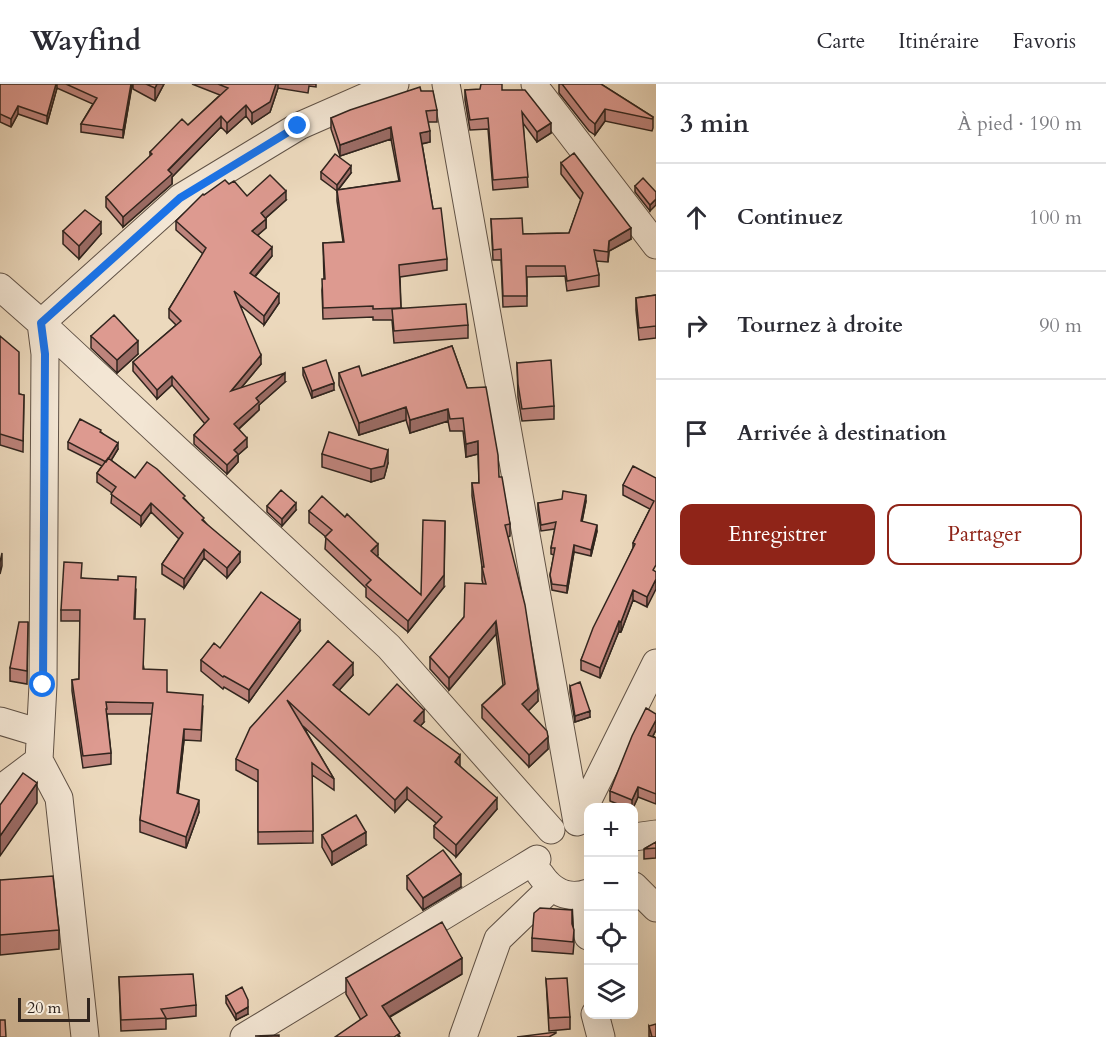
<!DOCTYPE html>
<html lang="fr">
<head>
<meta charset="utf-8">
<style>
	:root { --surface:#fff; --page:#f7f7f7; --text:#2b2b33; --muted:#7c7c81; --line:#e1e1e2; --accent:#8f2418 }
	body { margin:0; font-family:Cardo,serif; background:var(--page); color:var(--text) }
	.controls { position:absolute; right:18px; bottom:18px; display:grid; overflow:hidden; border-radius:12px; box-shadow:0 6px 24px #0002 }
	.controls button { width:54px; height:54px; display:grid; place-items:center; padding:0; border:0; border-bottom:2px solid var(--line); background:var(--surface); color:var(--text); font:30px sans-serif }
	.scale { position:absolute; left:18px; bottom:15px; width:72px; box-sizing:border-box; padding-left:6px; border:3px solid #31251e; border-top:0; font-size:16px; line-height:21px; white-space:nowrap; color:#31251e; -webkit-text-stroke:4px #f3e6d4; paint-order:stroke }
	.stop { position:absolute; width:18px; height:18px; margin:-14px; border:4px solid #1a73e8; border-radius:50%; background:#fff }
	.stop.end { background:#1a73e8; border-color:#fff; box-shadow:0 2px 6px #0008 }
	.list { margin:0; padding:0; list-style:none }
	h2 { display:flex; justify-content:space-between; align-items:center; height:78px; margin:0; padding:0 24px; font-size:26px }
	h2 small { font-size:20px; font-weight:400; color:var(--muted) }
	.list li { display:grid; grid-template-columns:39px 1fr auto; gap:18px; align-items:center; box-sizing:border-box; height:108px; padding:0 24px; border-top:2px solid var(--line) }
	.list b { display:block; font-size:22px; white-space:nowrap }
	.list em { font-size:20px; font-style:normal; color:var(--muted) }
	.actions { display:flex; gap:12px; padding:18px 24px }
	.actions a { flex:1; padding:14px 0; border:2px solid var(--accent); border-radius:12px; text-align:center; font-size:21px; color:var(--accent) }
	.actions .main { background:var(--accent); color:#fff }
	.icon { flex:none; width:33px; height:33px; fill:none; stroke:currentColor; stroke-width:2; stroke-linecap:round; stroke-linejoin:round }
	.map { position:relative; flex:none; width:656px; height:953px; overflow:hidden }
	header { display:flex; align-items:center; gap:36px; box-sizing:border-box; height:84px; padding:0 30px; background:var(--surface); border-bottom:2px solid var(--line) }
	header strong { font-size:28px }
	nav { display:flex; gap:33px; margin-inline-start:auto; font-size:21px }
	main { display:flex }
	aside { flex:1; background:var(--surface) }
	.map>svg:first-child { display:block }
</style>
</head>
<body>
<header>
<strong>Wayfind</strong>
<nav><a>Carte</a><a>Itinéraire</a><a>Favoris</a></nav>
</header>
<main>
<div class="map">
<svg width="656" height="953" viewBox="0 0 656 953">
	<rect width="100%" height="100%" fill="#ecd9bd"/>
	<filter id="stains"><feTurbulence type="fractalNoise" baseFrequency=".00333" numOctaves="4"/><feColorMatrix values="0 0 0 0 .2 0 0 0 0 .09 0 0 0 0 .02 0 0 0 .5 -.17"/></filter>
	<radialGradient id="worn" r=".72"><stop offset=".6" stop-color="#630" stop-opacity="0"/><stop offset="1" stop-color="#630" stop-opacity=".3"/></radialGradient>
	<g fill="none" stroke-linecap="round" stroke-linejoin="round">
		<g stroke="#605246" stroke-width="29">
			<path id="minor" d="M446,0L577,738
				M535,0L538,7L656,161
				M0,203L41,239L389,563L551,746
				M0,637L40,649
				M0,709L6,701L39,676
				M577,738L656,579
				M634,753L656,750
				M540,790C552,808 568,816 588,809
				M634,802L656,824
				M586,810L588,852
				M595,930L601,953
				M85,953L59,714L39,676L43,601L45,270L41,239L180,114L299,42L395,0
				M244,953L537,775
				M463,953L498,855L551,804"/>
		</g>
		<use href="#minor" stroke="#f3e6d4" stroke-width="27"/>
	</g>
	<path fill="#be847c" stroke="#31251e" stroke-width="1.5" d="M0,0H132L123,54L81,48V40L93,20L57,4L47,40L18,30L11,43L0,38Z
		M133,0H164L155,17L133,5Z
		M192,0H316V3L309,2L308,9L278,4L270,28L252,40L246,32L227,49L221,43L172,93V100L123,143L106,123V113L150,73V68L188,41L220,11Z
		M559,0H601L653,33V44L652,47L605,37L595,51L589,47L559,9Z
		M465,6H502L551,49L537,58L523,39L528,103L493,106L488,45L470,46L465,16Z
		M421,7L437,26V38H428L430,58L422,60L433,125L447,175V186L400,193L401,224L468,241V254L394,259L392,236H373V233L323,235L322,206L324,195L323,159L343,158L337,117V107L321,95V88L351,89L338,106L399,97L391,55L340,72L331,45V34Z
		M561,79L631,155L609,167L608,178L596,177L599,191V202L567,207L565,192L527,193V222L503,223L501,176H493L491,135L523,150L569,149L581,116L561,90Z
		M229,100L247,112L286,116L266,134V144L258,151L272,172L255,193L279,219L264,241L240,221L261,280L241,304L285,298L259,321V326L239,345L247,363L238,371V378L227,390L194,360V351L205,340L172,301L157,315L133,287V278L176,241L169,234V225L203,170L176,146V137L204,111Z
		M635,102L656,108L650,127L635,108Z
		M63,147L101,150L79,175L63,160Z
		M656,211V254L639,256L636,226V214Z
		M0,252L19,310L24,311L23,368L0,361Z
		M91,252L138,270L117,289L91,264Z
		M452,262L499,393L510,440V452L508,453L538,617L528,627L548,665L529,683L482,634V621L503,601L496,550L449,606L430,585V573L464,533L483,500L482,496V483L472,412V399H479L478,370L466,373L463,347H450L448,337L410,349L406,336L359,351L339,301V289L362,292Z
		M517,279L554,322V335L522,337L518,313Z
		M303,284L334,306L312,314L303,291Z
		M101,348L118,365L111,376L135,394L185,415L240,478L227,494L204,474L184,504L162,490V480L179,455L151,428L141,442L111,419L112,409L97,398V389L102,382L68,365V358Z
		M322,370L388,379L384,394L371,398L322,383Z
		M656,394L647,523L633,516L621,548L619,547L600,594L581,586V576L633,464V459L650,425L623,411V401Z
		M586,417L582,437L597,447L591,472L574,468L567,509L552,506L550,491L554,471L551,470V464L555,445L541,447L538,426V419Z
		M267,422L296,426L282,442L267,428Z
		M309,427L378,471L377,472L421,511L444,503L408,548L366,513V504L325,465L326,453L309,439Z
		M82,494L136,505L135,535L144,585L167,608L203,622L201,657L184,656L178,709L199,728L186,764L140,748V736L152,630H107L111,669V680L83,684L72,607V596L79,595L80,537H61V526Z
		M28,538L27,600L10,597V584Z
		M300,547L249,618L224,603L223,605L201,587V576L220,564Z
		M328,557L353,591L339,606L369,631L424,638L420,642L460,682L497,725L456,773L434,754V742L436,739L407,715L395,728L303,642L334,695V706L312,691L313,759L258,760V698L236,686V675Z
		M570,602L590,633L575,638L570,608Z
		M656,630V646L653,652L656,654V720L638,713L633,724L625,723L610,717V707Z
		M322,751L366,761L332,781L322,763Z
		M656,758V774L644,775V765Z
		M407,792L461,803L423,826L407,805Z
		M0,796L59,846V865L0,871Z
		M572,826L574,859L573,870L532,867V854Z
		M462,890L390,933L400,953L361,936L346,910V894Z
		M119,893L196,921V932L166,935V945L121,947Z
		M546,895L570,933V945L549,947Z
		M226,912L248,930L236,936L226,919Z
		M649,942L656,953H649Z"/>
	<path fill="#9b6c65" stroke="#31251e" stroke-width="1.5" d="M56,0H57V4L47,40V32Z
		M131,0H132V2L123,54V46Z
		M157,0H164L155,17V4Z
		M276,0H278V4L270,28L252,40V29Z
		M246,21V32L227,49V39Z
		M18,22V30L11,43V35Z
		M605,25V37L595,51V40Z
		M221,32V43L172,93V100L123,143V133Z
		M551,39V49L537,58V48Z
		M391,43V55L340,72V61Z
		M430,47V58L420,60V49Z
		M351,82V89L337,107V101Z
		M286,107V116L261,138V129Z
		M656,115V121L650,127V121Z
		M266,135V144L252,156V147Z
		M101,138V150L79,175V162Z
		M631,144V155L609,167L608,178L609,157Z
		M272,163V172L250,198V189Z
		M279,210V219L264,241V232Z
		M138,257V270L117,289V276Z
		M261,271V280L231,316V307Z
		M285,289V298L259,321V326L234,349V340L256,314Z
		M172,292V301L157,315V306Z
		M334,299V306L312,314V307Z
		M406,323V336L359,351V339Z
		M448,325V337L410,349V336Z
		M247,354V363L238,371V378L227,390V381L234,366Z
		M478,357V370L466,373V360Z
		M118,359V365L106,385V378Z
		M388,366V379L384,394L371,398V385Z
		M586,411V417L581,443V437Z
		M151,419V428L141,442V432Z
		M296,419V426L282,442V435Z
		M445,437L444,503L408,548V537L444,491Z
		M597,441V447L591,472V466Z
		M378,460V471L371,478V467Z
		M574,461V468L567,509V502Z
		M204,465V474L184,504V495Z
		M240,468V478L227,494V484Z
		M2,469V482L0,490V478Z
		M656,495V505L647,523V513Z
		M633,506V516L621,548V538Z
		M300,536V547L249,618V606Z
		M496,537V550L449,606V594Z
		M619,537V547L600,594V584Z
		M353,579V591L333,613V601Z
		M538,605V617L522,633V620Z
		M424,626V638L414,649V637Z
		M590,627V633L575,638V632Z
		M656,636V646L648,661V651Z
		M184,645V656L177,720V709Z
		M548,653V665L529,683V671Z
		M460,671V683L455,678Z
		M37,699V719L0,772V752Z
		M407,703V715L395,728V716Z
		M638,703V713L633,724L632,723V716Z
		M497,714V725L456,773V761Z
		M199,716V728L186,764V753Z
		M366,748V761L332,781V768Z
		M461,790V803L423,826V814Z
		M462,874V890L382,937V922Z
		M248,923V930L236,936V930Z"/>
	<path fill="#dd9a90" stroke="#31251e" stroke-width="1.5" d="M0,0H56L47,32L18,22L11,35L0,30Z
		M66,0H131L123,46L81,40L97,14Z
		M146,0H157L155,4Z
		M218,0H276L270,18L252,29L246,21L227,39L221,32L168,86L172,90L123,133L106,113L152,70L150,68L182,35L188,41L228,4Z
		M481,0H502V6H525L551,39L537,48L522,28L528,93L493,96L488,34L470,36L465,6L480,5Z
		M562,0H601L653,33L652,35L605,25L595,40L589,35Z
		M420,3L421,7H433L437,26L426,27L430,47L420,49L433,125L441,124L447,175L399,181L401,224L373,225V222L323,224L322,195H325L323,159L344,158L337,106L400,97L391,43L340,61L331,34L350,26Z
		M574,69L631,144L609,157L608,168L594,166L599,191L567,197L565,182H526L527,212H503L501,165L493,166L491,135L522,134L523,150L569,149L583,109L561,79Z
		M335,70L351,82L337,101L321,88Z
		M270,91L286,107L261,129L266,135L252,147L272,163L250,189L279,210L264,232L234,207L261,271L231,307L285,289L256,314L259,318L234,340L247,354L234,366L238,370L227,381L194,351L209,335L172,292L157,306L133,278L181,237L169,225L206,164L176,137L203,110L204,111L225,96L229,100L234,97L247,112Z
		M643,94L656,108V115L650,121L635,102Z
		M85,126L101,138L79,162L63,147Z
		M656,211V242L639,244L636,214Z
		M466,220L468,241L394,247L392,225Z
		M114,231L138,257L117,276L91,252Z
		M0,252L19,268V310L24,311L23,357L0,350Z
		M452,262L467,304L486,303L498,371L499,393H502L510,440L505,441L525,521L538,605L522,620L547,647L548,653L529,671L482,621L505,600L496,537L449,594L430,573L464,533L465,499L486,500L482,483H484L472,399H479L478,357L466,360L463,334L450,335L448,325L410,336L406,323L359,339L339,289L359,282L362,292Z
		M326,276L334,299L312,307L303,284Z
		M551,276L554,322L522,325L518,300L517,279Z
		M80,335L101,346L100,348L118,359L106,378L68,358Z
		M329,348L388,366L384,382L371,385L322,370Z
		M108,374L135,394L147,378L157,385L185,412L183,414L204,434L202,436L240,468L227,484L204,465L184,495L162,480L183,449L151,419L141,432L111,410L116,403L97,389Z
		M633,382L656,394V481L653,486L656,488V495L647,513L633,506L621,538L619,537L600,584L581,576L593,544L635,460L633,459L654,417L623,401Z
		M281,406L296,419L282,435L267,422Z
		M563,407L586,411L581,437L597,441L591,466L574,461L567,502L552,500L550,491L555,464H551L556,438L541,441L538,419L562,415Z
		M322,412L345,433L347,430L378,460L371,467L421,511L423,436L445,437L444,491L408,537L366,501L371,496L325,453L332,446L309,427Z
		M64,478L82,479L81,494L118,496V492L136,493L134,535H145L143,585L167,586V608L203,611L201,646L184,645L177,709L199,716L186,753L140,736L153,619L106,618L107,625H106L111,669L83,672L72,596L79,595L80,526H61Z
		M261,508L300,536L249,606L224,592L223,593L201,576L214,559L220,564Z
		M19,538H28L27,587L10,584Z
		M328,557L353,579L333,601L369,631L397,600L424,626L414,637L460,671L455,678L497,714L456,761L434,742L442,733L407,703L395,716L287,616L334,695L312,679L313,747L258,748V686L236,675L250,644Z
		M580,598L590,627L575,632L570,602Z
		M646,624L656,630V636L648,651L656,654V710L638,703L632,716L610,707L632,652Z
		M23,689L37,699L0,752V721Z
		M356,731L366,748L332,768L322,751Z
		M656,758V764L644,765Z
		M443,766L461,790L423,814L407,792Z
		M53,792L59,846L0,851V796Z
		M540,824L572,826V840L574,846L573,858L532,854L534,829Z
		M442,838L462,874L382,922L400,949L394,953H335L367,931L346,894Z
		M193,890L196,921L161,925L166,934L121,936L119,893Z
		M567,894L570,933L549,934L546,895Z
		M242,903L248,916V923L236,930L226,912Z
		M0,936H5L6,953H0Z
		M656,940V953H652L649,942Z
		M556,948V949L549,953H517Z
		M279,951V953L255,952Z"/>
	<g fill="none" stroke-linecap="round" stroke-linejoin="round">
		<path stroke="#1a73e8" stroke-width="8" d="M43,601L45,270L41,239L180,114L298,42"/>
	</g>
	<rect width="100%" height="100%" filter="url(#stains)"/>
	<rect width="100%" height="100%" fill="url(#worn)"/>
</svg>
<div class="controls">
<button>+</button>
<button>−</button>
<button><svg class="icon" aria-label="locate" viewBox="0 0 24 24"><circle cx="12" cy="12" r="6"/><path d="M12 2v4M12 18v4M2 12h4M18 12h4"/></svg></button>
<button><svg class="icon" aria-label="layers" viewBox="0 0 24 24"><path d="M12 4l9 5-9 5-9-5zM3 14l9 5 9-5"/></svg></button>
</div>
<div class="scale">20 m</div>
<div class="stop" style="left:43px;top:601px"></div>
<div class="stop end" style="left:298px;top:42px"></div>
</div>
<aside>
<h2>3 min<small>À pied · 190 m</small></h2>
<ul class="list">
<li><svg class="icon" aria-label="ahead" viewBox="0 0 24 24"><path d="M12 20V5M6 11l6-6 6 6"/></svg><div><b>Continuez</b></div><em>100 m</em></li>
<li><svg class="icon" aria-label="right" viewBox="0 0 24 24"><path d="M7 20v-9h11M14 6l5 5-5 5"/></svg><div><b>Tournez à droite</b></div><em>90 m</em></li>
<li><svg class="icon" aria-label="arrive" viewBox="0 0 24 24"><path d="M6 21V4h12l-3 4 3 4H6"/></svg><div><b>Arrivée à destination</b></div></li>
</ul>
<div class="actions"><a class="main">Enregistrer</a><a>Partager</a></div>
</aside>
</main>
</body>
</html>
